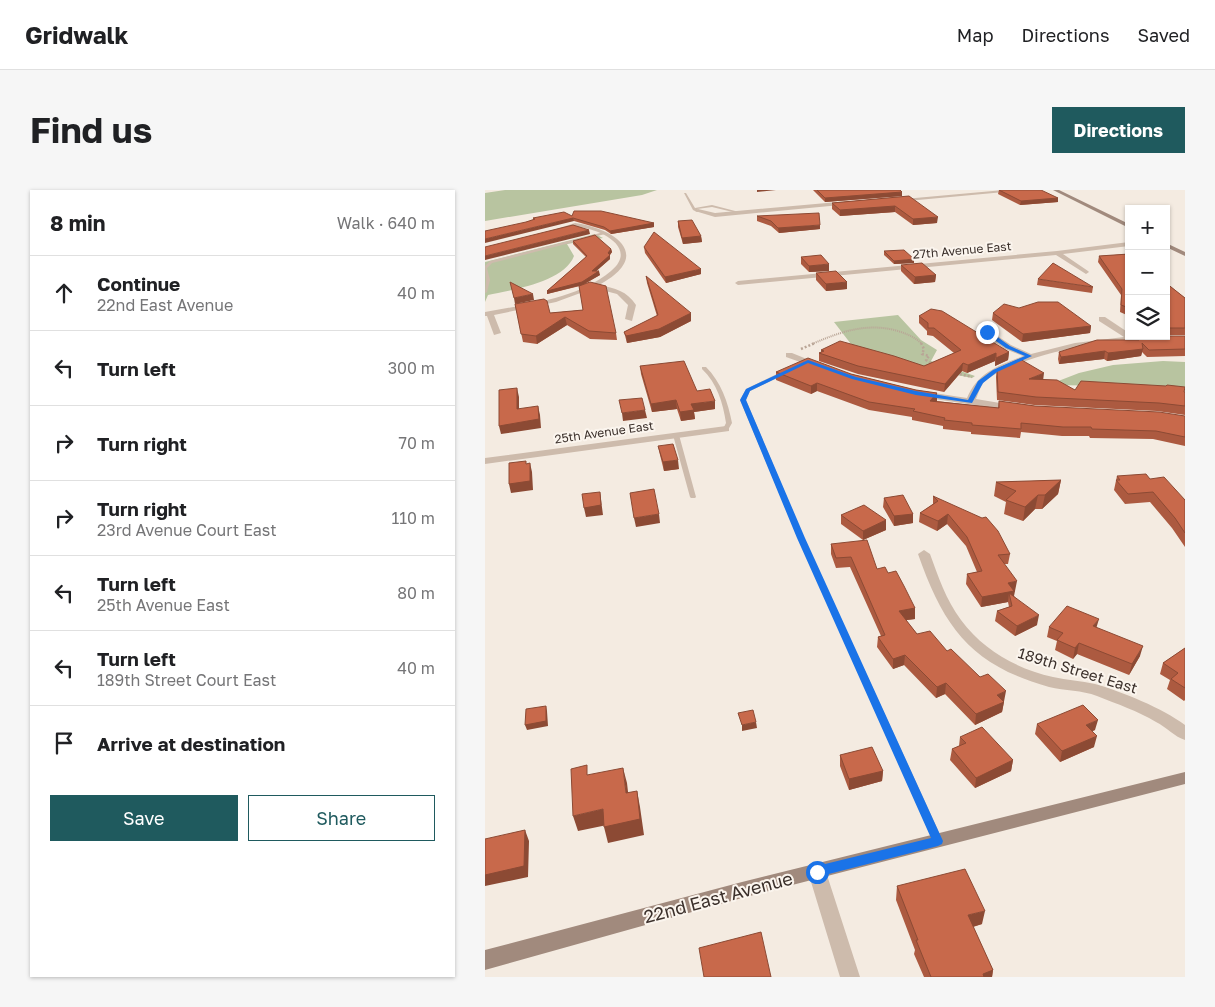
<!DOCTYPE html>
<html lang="en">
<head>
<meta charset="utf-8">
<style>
	:root { --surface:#fff; --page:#f6f6f6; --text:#202124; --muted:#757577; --line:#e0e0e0; --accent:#1f5a5e }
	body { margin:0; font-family:"Golos Text",sans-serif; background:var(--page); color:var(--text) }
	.controls { position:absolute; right:15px; top:15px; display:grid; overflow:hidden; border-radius:0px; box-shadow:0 1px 4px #0004 }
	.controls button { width:45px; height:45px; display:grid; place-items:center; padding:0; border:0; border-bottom:1px solid var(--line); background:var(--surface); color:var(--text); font:25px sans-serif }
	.stop { position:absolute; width:15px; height:15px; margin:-11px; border:4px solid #1a73e8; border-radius:50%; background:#fff }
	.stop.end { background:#1a73e8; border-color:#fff; box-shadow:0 1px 5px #0008 }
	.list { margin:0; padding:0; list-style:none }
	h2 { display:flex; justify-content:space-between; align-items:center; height:65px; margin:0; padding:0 20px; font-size:21px }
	h2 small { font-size:16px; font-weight:400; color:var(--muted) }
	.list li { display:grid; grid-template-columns:32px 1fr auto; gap:15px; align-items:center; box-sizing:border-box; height:75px; padding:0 20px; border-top:1px solid var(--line) }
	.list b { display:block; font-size:19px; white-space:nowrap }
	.list p { margin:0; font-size:16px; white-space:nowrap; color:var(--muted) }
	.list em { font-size:16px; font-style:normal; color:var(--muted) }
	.actions { display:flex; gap:10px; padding:15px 20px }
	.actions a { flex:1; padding:11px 0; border:1px solid var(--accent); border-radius:0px; text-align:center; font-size:18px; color:var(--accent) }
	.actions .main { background:var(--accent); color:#fff }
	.icon { flex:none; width:28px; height:28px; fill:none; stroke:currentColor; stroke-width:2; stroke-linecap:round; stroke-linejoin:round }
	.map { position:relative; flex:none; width:700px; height:787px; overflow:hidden; border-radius:0px }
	header { display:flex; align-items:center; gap:30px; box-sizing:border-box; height:70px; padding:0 25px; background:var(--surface); border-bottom:1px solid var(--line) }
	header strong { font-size:24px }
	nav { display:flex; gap:28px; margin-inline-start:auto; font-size:18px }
	.intro { display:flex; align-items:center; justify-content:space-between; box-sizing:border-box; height:120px; padding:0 30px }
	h1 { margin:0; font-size:35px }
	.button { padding:12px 22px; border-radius:0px; background:var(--accent); color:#fff; font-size:18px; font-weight:700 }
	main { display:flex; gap:30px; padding:0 30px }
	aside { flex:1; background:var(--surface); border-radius:0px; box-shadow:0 1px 4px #0004 }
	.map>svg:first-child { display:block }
</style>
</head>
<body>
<header>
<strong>Gridwalk</strong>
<nav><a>Map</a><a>Directions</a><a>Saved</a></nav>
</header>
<div class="intro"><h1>Find us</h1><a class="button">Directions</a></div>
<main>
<aside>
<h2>8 min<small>Walk · 640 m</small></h2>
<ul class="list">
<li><svg class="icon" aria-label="ahead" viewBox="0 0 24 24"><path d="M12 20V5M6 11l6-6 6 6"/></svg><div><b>Continue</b><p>22nd East Avenue</p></div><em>40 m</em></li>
<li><svg class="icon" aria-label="left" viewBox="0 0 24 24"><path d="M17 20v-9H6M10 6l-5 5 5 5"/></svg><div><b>Turn left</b></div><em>300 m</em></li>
<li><svg class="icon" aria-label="right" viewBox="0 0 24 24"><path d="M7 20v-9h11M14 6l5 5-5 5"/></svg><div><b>Turn right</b></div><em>70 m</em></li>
<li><svg class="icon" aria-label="right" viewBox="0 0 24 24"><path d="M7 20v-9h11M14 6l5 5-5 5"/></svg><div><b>Turn right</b><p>23rd Avenue Court East</p></div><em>110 m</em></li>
<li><svg class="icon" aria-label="left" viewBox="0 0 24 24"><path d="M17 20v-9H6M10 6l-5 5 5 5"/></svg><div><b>Turn left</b><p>25th Avenue East</p></div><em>80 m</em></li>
<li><svg class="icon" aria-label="left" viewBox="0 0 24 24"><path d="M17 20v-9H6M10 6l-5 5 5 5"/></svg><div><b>Turn left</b><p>189th Street Court East</p></div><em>40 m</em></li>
<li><svg class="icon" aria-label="arrive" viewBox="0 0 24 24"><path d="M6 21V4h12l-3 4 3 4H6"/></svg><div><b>Arrive at destination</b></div></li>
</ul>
<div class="actions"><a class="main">Save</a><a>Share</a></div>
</aside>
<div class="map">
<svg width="700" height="787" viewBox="0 0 700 787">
	<rect width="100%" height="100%" fill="#f4ebe1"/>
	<path fill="#b8c4a0" d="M20,0H172L157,5L0,31V3Z
		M110,44L118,48L82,54L89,66C79,92 27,100 3,105L0,112V72Z
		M413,125L436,150L452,160L446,171L490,186L487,188L437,178L369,158L349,132Z
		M678,171L700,172V202L639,196L563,195L594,183L628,175Z"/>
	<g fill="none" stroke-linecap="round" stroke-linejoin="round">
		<path stroke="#b9a596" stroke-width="2" stroke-dasharray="1 1" stroke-linecap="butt" d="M327,154C355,142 382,132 413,141C422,144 430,147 437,154"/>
		<path stroke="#b9a596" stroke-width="2.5" stroke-dasharray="2 2" stroke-linecap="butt" d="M436,153L439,159L437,164L444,166L441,170L447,174
			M316,159L330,153
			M471,183L487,187"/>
		<path fill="#cdbbac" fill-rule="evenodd" d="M199,3H201L210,18L227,15L254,22L252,23L227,17L212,19L215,21L212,22L208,20Z
			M119,42L120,44L7,73L2,78L5,90L2,102L0,103L1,90L0,76L5,71Z
			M217,177H221C236,192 243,212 247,233L243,240H239L238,239L241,233C238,213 232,193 217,179Z
			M298,181L300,182V184L265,201L261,210L319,348L458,651L457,654L453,655L449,654L448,651L313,348L255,210L261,199Z
			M191,243L194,245L211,307L210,308H206L205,307L188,245Z"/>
		<path fill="#cdbbac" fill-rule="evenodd" d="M519,0H540L411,12L408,10Z
			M364,11L366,14L230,27L210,21L213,19L230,23Z
			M90,33C132,39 168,66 114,95C130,98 142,101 151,115L147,131L140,129L143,115L132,104L109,98L71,112L9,125L16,143L9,145L2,126H0V122C43,114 92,109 126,81C155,57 112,37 90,37C83,37 75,41 68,43L65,41Z
			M644,52V56L578,64L603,81L604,82L601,84L571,65L253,95L250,93L253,91L572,61Z
			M614,127H620L644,143V146L700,147V151C643,150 587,153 533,174C522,178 508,184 499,192C495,197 493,204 491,209L533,216L535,218L530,221L436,207L432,204L436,201L482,208C493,182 513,176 538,166L520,159L499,145V141H505L526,155L546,164L590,153L639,147L614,131Z
			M301,163H307L339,176L335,179L301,167Z
			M241,236L244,237V241L0,274V268Z
			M439,360L445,364C453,386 461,410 476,430C498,460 532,479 568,487C582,490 596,491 610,494C638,502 677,518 700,535V550C690,547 681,537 671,532C653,521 632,514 612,506C597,500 580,501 564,497C486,475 459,438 433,364Z
			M332,674L338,676L341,682L375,787H355L323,682L326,676Z"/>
		<path fill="#a18a7d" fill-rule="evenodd" d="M568,0H574L644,34V38Z
			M681,53L700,62V66L681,57Z
			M700,582V594L257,708L0,780V760L257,692Z"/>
	</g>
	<path fill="#ac5a40" d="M328,0H415L417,2V6L340,12Z
		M514,0L573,8V12L535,15L513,4Z
		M424,6L452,33L428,35L410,22L355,26L347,19V13Z
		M87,26L169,33V37L126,44L120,40L89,31L41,32L48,30V28Z
		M272,26L335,39L294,43L286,36L272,31Z
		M193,31L216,46L217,52L198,54L193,37Z
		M88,51L126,59L127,62L125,65V69L111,81L115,85L98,95L131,143L132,150L105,149L82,135L52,154L38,152L30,114L65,123L98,120L95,96L62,104V101L101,67L88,54Z
		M159,57L216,84L181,93L160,63Z
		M399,61L429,73L409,74L399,65Z
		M644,64V126L635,122L636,105L613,72L614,66Z
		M316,67L344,81L324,82L316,74Z
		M416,75L451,85L450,92L429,94L416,81Z
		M331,83L362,99L341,101L331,90Z
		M161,86L206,131L175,147L142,153L139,142L172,126L162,93Z
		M553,89L608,97L607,103L552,95Z
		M681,93L700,108V145H681Z
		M508,123L606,136L605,143L537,152L507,130Z
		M434,126L524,162L523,170L510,176V171L482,183L477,181L459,202L373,184L334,171V163L336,162V160L439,176L469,163L448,146L442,145V141L434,133Z
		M700,146V166L662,167L657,162L656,166L622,171L619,169L574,174L573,169L574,162L653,150V149Z
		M155,176L230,219L209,222L210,229L196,231L192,219L167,222L156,184Z
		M512,179L558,189L590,200L700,202V225L672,221L549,215L512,210L511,187Z
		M291,182L366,184L431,200L452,203L451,211L513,218L514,211L550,216L700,226V256L668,249L605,248L604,246H577L536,242L535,248L486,244V242L458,239V236L427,230V227L384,220L332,201L326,204L291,190Z
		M173,256L194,279L179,281L175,265Z
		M632,286L665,289L700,310V357L687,338L665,312L640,314L629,300Z
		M576,290L573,304L557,319H550L538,331L519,324L521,312L509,306L511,292Z
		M448,306L525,364L523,374H519L530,401L529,402V406L552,435L530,446L510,431L512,421L524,417L523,412L496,417L481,394L482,384L492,382L481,356L462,334L452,341L434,332L435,323L448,314Z
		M399,308L428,324V333L409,336L398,317Z
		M356,325L401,330V340L378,350L356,334Z
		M346,354L392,379L403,383L430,418V429L421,430L432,444L462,461L519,511V512L517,522L490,535L460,504L451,508L419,475L408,479L392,457L393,447L396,446L365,377L351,378L346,364Z
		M564,437L611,438L655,466L644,485L592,464L588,469L570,460L572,451L562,447Z
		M700,458V510L699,511L682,499L685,490L675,484L678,473Z
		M552,534L610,540L607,541L609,557L575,572L550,544Z
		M475,547L528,570L526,581L490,598L465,570L467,559L474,556Z
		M355,565L398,581L397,591L364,600L355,576Z
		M412,696L497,734L488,737L508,780L507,787H439L429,764L430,760L411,710Z"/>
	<path fill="#8c4a34" d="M272,0H291L272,2Z
		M417,2V6L340,12V8Z
		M573,8V12L535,15L536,11Z
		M410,16V22L355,26V20Z
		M453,27L452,33L428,35V29Z
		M88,28L89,31L0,53V49Z
		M169,33V37L126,44L125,41Z
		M335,35V39L294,43L293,38Z
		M104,40L105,44L0,70V66Z
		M216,46L217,52L198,54L197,48Z
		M126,59L127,62L124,66L125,65V69L108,84L107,81Z
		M429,69V73L409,74V71Z
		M344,74V81L324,82V76Z
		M216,79V84L181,93L180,87Z
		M114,81L115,85L97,95L62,104V101Z
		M451,85L450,92L429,94L430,87Z
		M362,92V99L341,101V94Z
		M48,104L49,110L30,114L29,108Z
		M206,123V131L175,147L142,153L141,146Z
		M80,127L82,135L52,154L51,146Z
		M606,136L605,143L537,152L538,144Z
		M658,159L656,166L622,171L623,163Z
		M620,161L619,169L574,174L576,167Z
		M524,162L523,170L510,176L511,168Z
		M511,163L510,171L482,183L483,175Z
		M478,173L477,181L459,202L460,194Z
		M559,183L558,191L544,189Z
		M332,193V201L326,204V196Z
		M32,198L34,207V227L32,219Z
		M452,203V211L445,219V211Z
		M191,210L192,219L167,222L166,214Z
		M230,211V219L209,222L210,229L196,231L195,222L206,214Z
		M53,216L55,225L56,238L16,244L14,236Z
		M160,220L162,228L138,231L137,223Z
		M193,270L194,279L179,281L178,272Z
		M45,273L47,282L48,300L26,303L24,294Z
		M576,290L573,304L557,319L560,305Z
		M115,302L118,325L101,327L99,318Z
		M553,305L550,319L538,331L540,317Z
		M174,324L175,333L151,337L149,328Z
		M428,324V333L409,336V326Z
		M463,324L462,334L452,341L453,331Z
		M401,330V340L378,350V341Z
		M532,391L528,411L524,403L523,412L496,417L497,407L523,393Z
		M430,418V429L414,431V421Z
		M554,425L552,435L530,446L532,436Z
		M614,429L611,439L608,436Z
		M594,453L592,464L588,469L590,458Z
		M658,456L655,466L644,485L647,474Z
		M420,465L419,475L408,479V469Z
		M461,493L460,504L451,508L452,497Z
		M521,501L517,522L490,535L491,524L512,505Z
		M61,516L62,521L63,536L42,540L40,535Z
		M613,530L610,540L598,545L601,535Z
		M271,532L272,538L257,541V535Z
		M612,546L609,557L575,572L577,561Z
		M528,570L526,581L490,598L491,588Z
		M138,578L142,593L145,619L141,603Z
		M398,581L397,591L364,600V589Z
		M152,601L155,617L159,645L123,653L119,637Z
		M118,619L122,635L93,641L88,626Z
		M40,640L44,651L43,687L0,696V685Z
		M500,721L497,734L480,739L483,725Z
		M508,780L507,787H497L498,784Z"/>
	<path fill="#c8694b" stroke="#8c4a34" d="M332,0H415L417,2L340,8Z
		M514,0H556L573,8L536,11Z
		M424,6L453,27L428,29L410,16L355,20L347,13Z
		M89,21H116L169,33L125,41L119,37L88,28L0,49V41L41,32L50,29L48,28L79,22L87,26Z
		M334,23L335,35L293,38L286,31L272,26Z
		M207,30L216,46L197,48L193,31Z
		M88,35L104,40L0,66V57Z
		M169,42L216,79L180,87L159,57Z
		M110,45L126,59L123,63L125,65L107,81H114L97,92L62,101L102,66L88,51Z
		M419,60L429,69L409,71L399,61Z
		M644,64V118L636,115L637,99L614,66Z
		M336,65L344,74L324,76L316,67Z
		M437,73L451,85L430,87L416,75Z
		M568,73L608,97L553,89Z
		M351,81L362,92L341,94L331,83Z
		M161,86L206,123L174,139L141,146L139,142L173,125Z
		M25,92L48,104L29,108Z
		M105,92L121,96L131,143L104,141L80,127L51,146L36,144L30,114L59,109L62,111L65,123L98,120L94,96Z
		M681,93L700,108V138H681Z
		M553,112H573L606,136L538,144L508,123L519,114L534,118Z
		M446,119L457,121L524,162L511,168V163L483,175L478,173L460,194L373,176L334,163L339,161L336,160L355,151L409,166L439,176L476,160L449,138H443V133L434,126Z
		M662,146H700V159L664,160L657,153L658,159L623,163L620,161L576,167L574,162L612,150H654L653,149Z
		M323,168L366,184L431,200L452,203L445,211L514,218V211L550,216L674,222L700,226V247L671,241L607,239L606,237H578L536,233V239L487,235V233L459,230L460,228L428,221L430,219L384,212L332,193L326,196L291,182Z
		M535,169L559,183L544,189L572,190L590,200L596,191L681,196L682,195L700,197L699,202H700V216L674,213L551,207L513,202L512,179Z
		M199,171L212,201L225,199L230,211L206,214L209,220L195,222L191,210L166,214L155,176Z
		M32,198V219L53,216L54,229L14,236V200Z
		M157,208L160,220L137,223L134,210Z
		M188,254L193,270L178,272L173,256Z
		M41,271V274L45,273V291L24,294V273Z
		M661,284L665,289L679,287L700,310V343L690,328L668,302L643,304L631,290H635L632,286Z
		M576,290L560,305H553L540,317L521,310L531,301L511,292Z
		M169,299L174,324L149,328L145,303Z
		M115,302L116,315L99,318L97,304Z
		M418,305L428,324L409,326L399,308Z
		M448,306L497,328L501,327L513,341L525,364L513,365L532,391L523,393L529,401L497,407L482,384L497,381L482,347L463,324L453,331L435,323L453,311Z
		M379,315L401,330L378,341L356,325Z
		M382,350L392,379L400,377L403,383L411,381L419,396L430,418L414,421L432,444L445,441L462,461L466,459L495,487L503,484L521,501L512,505L519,512L491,524L461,493L452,497L420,465L408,469L393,447L400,445L366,367L351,368L346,354Z
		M524,403L554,425L532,436L512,421L527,416Z
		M582,416L614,429L608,436L658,456L647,474L594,453L590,458L572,450L578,443L564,437Z
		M700,458V498L686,489L693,483L678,473Z
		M598,515L613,530L601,535L612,546L577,561L552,534Z
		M61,516V531L40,535L41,519Z
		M268,520L271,532L257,535L253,523Z
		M497,537L528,570L491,588L467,559L481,553L475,547Z
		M387,557L398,581L364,589L355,565Z
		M102,575V585L138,578L141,603L152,601L155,629L119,637L118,619L88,626L86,579Z
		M40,640L39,676L0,685V649Z
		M480,679L500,721L483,725L508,780L498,784L499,787H446L431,750H433L412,696Z
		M276,742L286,787H219L214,758Z"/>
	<path fill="#1a73e8" d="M501,141H504L525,156L547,166L512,182L498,193L487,213L431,205L367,189L323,173L265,201L261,210L320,348L458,651L457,654L453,656L332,687L327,685L326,682L327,678L332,676L446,648L312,348L255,210L261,199L323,170L371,187L431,201L483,210L493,191L508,180L540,166L521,158L501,144Z"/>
	<g text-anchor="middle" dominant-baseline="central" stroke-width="4" stroke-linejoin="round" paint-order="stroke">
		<g font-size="12" fill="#3b302b" stroke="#fbf5ee">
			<text transform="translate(477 60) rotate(-5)">27th Avenue East</text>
			<text transform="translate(119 242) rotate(-8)">25th Avenue East</text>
		</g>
		<g font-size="15" fill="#3b302b" stroke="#fbf5ee">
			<text transform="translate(593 480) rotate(17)">189th Street East</text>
		</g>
		<g font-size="18" fill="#3b302b" stroke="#fbf5ee">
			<text transform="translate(233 707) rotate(-15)">22nd East Avenue</text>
		</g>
	</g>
</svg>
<div class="controls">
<button>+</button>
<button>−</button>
<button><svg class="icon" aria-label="layers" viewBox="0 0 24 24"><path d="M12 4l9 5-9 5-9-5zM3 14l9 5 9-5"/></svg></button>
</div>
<div class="stop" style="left:332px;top:682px"></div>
<div class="stop end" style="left:502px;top:142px"></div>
</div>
</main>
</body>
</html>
